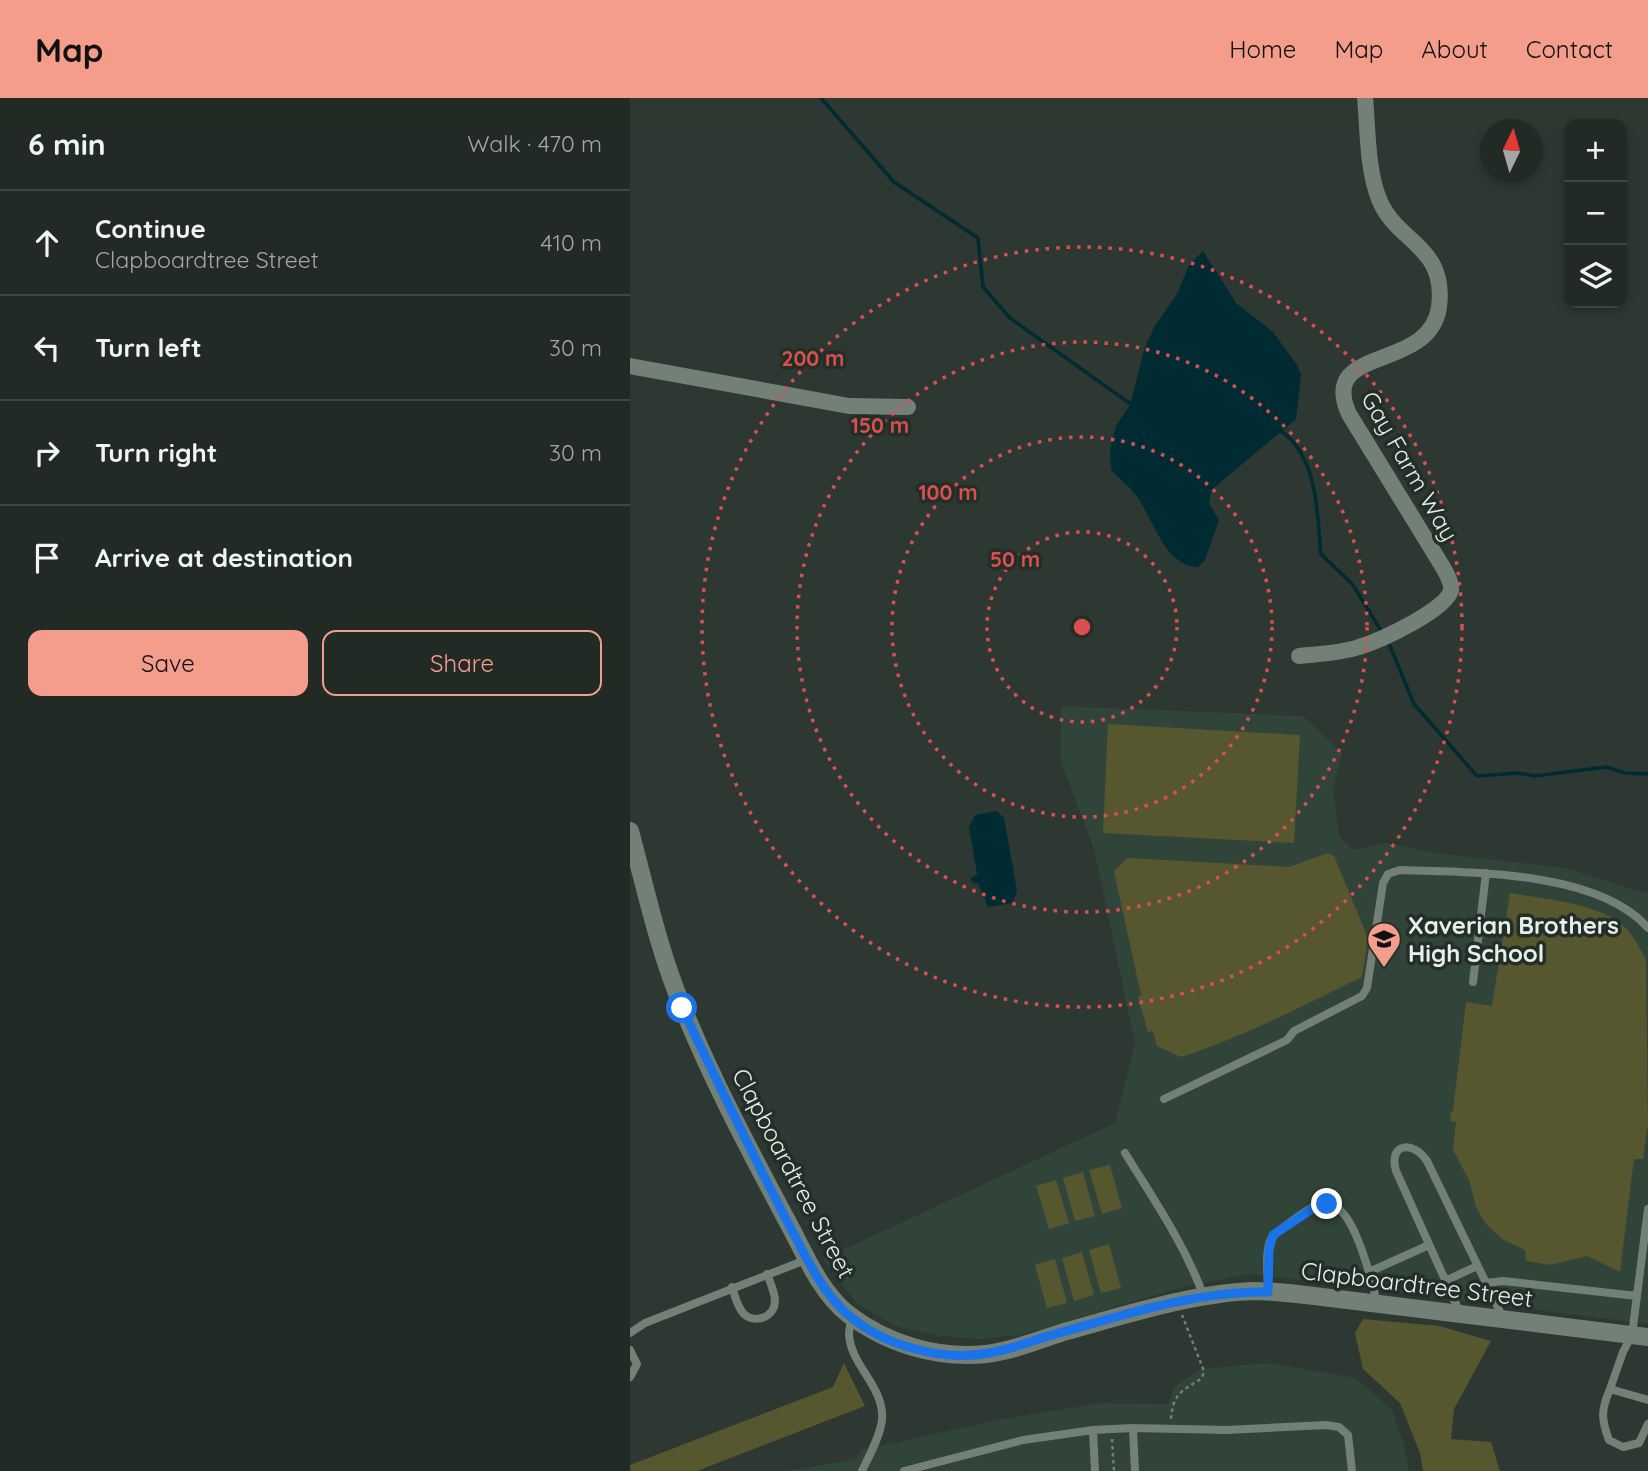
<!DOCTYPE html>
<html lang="en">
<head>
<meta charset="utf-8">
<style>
	:root { --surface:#212a25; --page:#2d3632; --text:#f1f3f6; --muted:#a2a7a7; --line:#3e4642; --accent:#f49d8b }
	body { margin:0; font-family:Quicksand,sans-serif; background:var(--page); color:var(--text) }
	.controls { position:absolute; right:21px; top:21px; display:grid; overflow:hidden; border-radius:14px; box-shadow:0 4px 10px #0003 }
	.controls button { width:63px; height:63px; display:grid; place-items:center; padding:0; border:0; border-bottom:2px solid var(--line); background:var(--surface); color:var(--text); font:35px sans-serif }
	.compass { position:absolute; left:850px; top:21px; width:63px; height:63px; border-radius:50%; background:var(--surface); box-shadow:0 4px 10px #0003; rotate:5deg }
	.stop { position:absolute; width:21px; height:21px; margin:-16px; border:5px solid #1a73e8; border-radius:50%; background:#fff }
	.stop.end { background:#1a73e8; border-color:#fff; box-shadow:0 2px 7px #0008 }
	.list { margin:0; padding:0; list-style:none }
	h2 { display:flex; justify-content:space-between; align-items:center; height:91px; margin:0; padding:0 28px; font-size:30px }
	h2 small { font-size:23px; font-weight:400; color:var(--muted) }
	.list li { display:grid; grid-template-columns:46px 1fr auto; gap:21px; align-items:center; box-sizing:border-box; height:105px; padding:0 28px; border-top:2px solid var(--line) }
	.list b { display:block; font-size:26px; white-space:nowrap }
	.list p { margin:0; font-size:23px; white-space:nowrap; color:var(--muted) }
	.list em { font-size:23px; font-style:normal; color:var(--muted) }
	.actions { display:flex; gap:14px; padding:21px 28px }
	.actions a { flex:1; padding:16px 0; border:2px solid var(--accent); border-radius:14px; text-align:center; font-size:24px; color:var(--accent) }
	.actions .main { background:var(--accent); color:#111 }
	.icon { flex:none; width:38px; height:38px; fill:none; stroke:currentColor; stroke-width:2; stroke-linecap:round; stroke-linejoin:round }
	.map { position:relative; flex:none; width:1018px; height:1373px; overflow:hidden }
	header { display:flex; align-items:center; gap:42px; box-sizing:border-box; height:98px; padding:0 35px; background:var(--accent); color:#111 }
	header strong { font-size:33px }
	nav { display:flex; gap:38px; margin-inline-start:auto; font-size:24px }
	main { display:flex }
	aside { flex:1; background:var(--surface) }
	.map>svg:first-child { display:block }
</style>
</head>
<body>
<header>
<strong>Map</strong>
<nav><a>Home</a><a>Map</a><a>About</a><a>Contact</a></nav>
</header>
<main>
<aside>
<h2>6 min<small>Walk · 470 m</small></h2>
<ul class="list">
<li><svg class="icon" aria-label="ahead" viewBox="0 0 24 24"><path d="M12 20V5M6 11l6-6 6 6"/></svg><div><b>Continue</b><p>Clapboardtree Street</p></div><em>410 m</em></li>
<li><svg class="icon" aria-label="left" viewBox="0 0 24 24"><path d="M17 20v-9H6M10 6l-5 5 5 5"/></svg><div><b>Turn left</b></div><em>30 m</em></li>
<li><svg class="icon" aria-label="right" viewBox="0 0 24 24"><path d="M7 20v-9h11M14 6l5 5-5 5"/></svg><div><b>Turn right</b></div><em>30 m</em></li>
<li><svg class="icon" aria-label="arrive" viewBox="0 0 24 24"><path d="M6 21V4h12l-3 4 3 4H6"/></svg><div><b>Arrive at destination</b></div></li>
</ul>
<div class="actions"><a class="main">Save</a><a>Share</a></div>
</aside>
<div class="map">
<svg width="1018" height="1373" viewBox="0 0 1018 1373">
	<rect width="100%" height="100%" fill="#2c3831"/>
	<path fill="#31443a" d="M431,608L673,618L712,655L703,692L709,738L723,752L755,745L805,755L935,770L1018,796V1226L620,1176L556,1188L391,1237L350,1241L311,1238L269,1229L227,1206L193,1161L485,1025L505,946L464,751L431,664Z
		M638,1265L726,1280L762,1312L774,1347L779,1373H157L226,1361L231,1352L368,1322L471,1305L538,1306L544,1289L570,1271Z"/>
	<path fill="#57572f" d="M478,626L670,637L664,745L473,735Z
		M698,755L704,758L738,840L732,879C672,908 613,939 551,959L527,948L523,933L518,934L508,899L511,897L484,773L498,760L659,769Z
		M880,795C912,801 966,805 991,826C1003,835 1009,849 1016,862L1018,1026L1013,1061H1004L990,1174L957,1158L920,1167L896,1163L895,1152L872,1141L855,1125L846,1109L839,1082L823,1052L826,1024L820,1023L821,1014L823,1013L836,904L862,908Z
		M480,1067L492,1110L472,1116L459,1072Z
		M453,1074L465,1118L445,1123L433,1080Z
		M426,1082L439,1125L419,1131L406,1088Z
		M479,1146L491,1190L471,1195L459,1152Z
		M452,1154L464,1197L444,1203L432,1160Z
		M425,1161L437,1205L417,1210L405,1167Z
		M733,1221L809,1228L861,1243L824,1311L821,1341L861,1344L870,1373H793L790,1355L770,1305L733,1271L725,1235Z
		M214,1265L235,1308L67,1373H0V1367L203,1289Z"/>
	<path fill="#002b33" d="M573,153L606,205L643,234L667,267L671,277L666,321L581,392L579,406L589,422L575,462L568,469C535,468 524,423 508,400C501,390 490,381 481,372L480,351L486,328L500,307L515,249L526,226L547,196L559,167Z
		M367,713L374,720L387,793L382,805L358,809L348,785L344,786L340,781L347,776L339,729L345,717Z"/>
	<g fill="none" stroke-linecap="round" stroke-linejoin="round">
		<path stroke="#002b33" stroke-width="3.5" d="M191,0L264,84L348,140L353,189L380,220L502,307
			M651,333C688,359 687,415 691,456L723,487L750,531
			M760,548L784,606L847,678L888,675L905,678L976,669L995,675L1018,676"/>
		<path stroke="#757f79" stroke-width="2.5" stroke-dasharray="3.5 3.5" stroke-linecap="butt" d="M541,1321C543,1294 553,1293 572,1280L574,1273L552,1217
			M482,1341L484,1373"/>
		<path stroke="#738078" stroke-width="8" d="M843,884L856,775
			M534,1001L657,942L664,933L732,898L737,890L753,785L758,776L770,772C840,774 969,773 1018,830
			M495,1055C524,1102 555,1147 574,1199
			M1018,1111L1002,1237L993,1254L980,1291L1018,1302
			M739,1174L799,1147
			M815,1183L847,1168
			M856,1185L873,1183L1007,1198
			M102,1189C105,1198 107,1208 113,1215C124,1227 145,1219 145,1203C145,1194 140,1184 137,1176
			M638,1192C638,1177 635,1157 640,1143C643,1135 678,1111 687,1107C695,1104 706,1108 712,1114C728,1130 742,1183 747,1205
			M830,1215L766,1073C758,1045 783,1042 797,1063L873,1220
			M221,1220C221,1225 219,1231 219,1236C220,1267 255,1289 252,1322C250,1339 239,1358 232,1373
			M0,1235L15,1225L178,1161
			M0,1252L7,1266L0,1279
			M980,1291C971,1312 971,1321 979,1342L993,1349L1009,1345L1018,1326
			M503,1330L505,1373
			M463,1332L465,1373
			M274,1373L393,1342L463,1332L503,1330L597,1332L696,1327L709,1329L718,1337L722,1373"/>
		<path stroke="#738078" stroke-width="16" d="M0,268L219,308L278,309
			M669,558C689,556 711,555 729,549C749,543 817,512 821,492C822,485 817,477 814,471L719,316C687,246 800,275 809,209C817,147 766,145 749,101C737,71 738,32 735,0"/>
		<path stroke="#738078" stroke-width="18" d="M0,733C16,792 29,854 53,910C82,982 119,1051 155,1119C173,1151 188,1192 218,1216C257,1246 307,1261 356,1256C383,1253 411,1241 437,1233C495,1217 564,1195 623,1193C641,1193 658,1195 676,1197L1018,1239"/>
	</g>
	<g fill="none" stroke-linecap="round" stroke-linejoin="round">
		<path stroke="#1a73e8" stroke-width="9" d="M52,910C87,983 121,1054 158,1125C175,1156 189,1190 215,1214C251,1247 311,1264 359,1255C378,1252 397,1245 415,1239C484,1220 566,1192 638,1194L639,1152L643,1137L688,1107L697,1106"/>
	</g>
	<g fill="none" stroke="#d9504f" stroke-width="3.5" stroke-dasharray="3.5 7">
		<circle cx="452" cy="529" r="95"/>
		<circle cx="452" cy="529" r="190"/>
		<circle cx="452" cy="529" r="285"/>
		<circle cx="452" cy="529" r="380"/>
	</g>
	<defs>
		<g id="school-pin" transform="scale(1.75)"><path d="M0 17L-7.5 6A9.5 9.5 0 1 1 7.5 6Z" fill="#f49d8b" stroke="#222e27"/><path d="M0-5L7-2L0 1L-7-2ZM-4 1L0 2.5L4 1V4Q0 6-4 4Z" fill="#111"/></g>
	</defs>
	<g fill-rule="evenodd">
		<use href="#school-pin" x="754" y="841"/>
	</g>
	<g text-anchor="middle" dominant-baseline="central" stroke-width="7" stroke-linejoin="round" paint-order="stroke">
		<g font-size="24" fill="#e7efea" stroke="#222e27">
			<text transform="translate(780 368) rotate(60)">Gay Farm Way</text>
			<text transform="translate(164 1075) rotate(62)">Clapboardtree Street</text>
			<text transform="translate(787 1186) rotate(7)">Clapboardtree Street</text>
		</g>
		<g font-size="24" font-weight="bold" fill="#e7efea" stroke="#222e27" text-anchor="start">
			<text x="778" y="827">Xaverian Brothers<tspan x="778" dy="28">High School</tspan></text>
		</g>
	</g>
	<circle cx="452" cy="529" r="10" fill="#d9504f" stroke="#222e27" stroke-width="3.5"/>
	<g font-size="21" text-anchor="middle" font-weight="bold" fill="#d9504f" stroke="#222e27" stroke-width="7" stroke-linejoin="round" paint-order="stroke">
		<text x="183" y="268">200 m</text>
		<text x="250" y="335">150 m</text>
		<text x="318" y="402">100 m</text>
		<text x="385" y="469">50 m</text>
	</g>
</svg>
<div class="controls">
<button>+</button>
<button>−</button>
<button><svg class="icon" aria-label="layers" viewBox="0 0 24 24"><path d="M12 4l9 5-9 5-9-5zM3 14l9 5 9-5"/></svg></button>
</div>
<svg class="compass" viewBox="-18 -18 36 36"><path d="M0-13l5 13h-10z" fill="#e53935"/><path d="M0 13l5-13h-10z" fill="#a2a7a7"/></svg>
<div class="stop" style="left:52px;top:910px"></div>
<div class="stop end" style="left:697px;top:1106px"></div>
</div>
</main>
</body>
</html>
